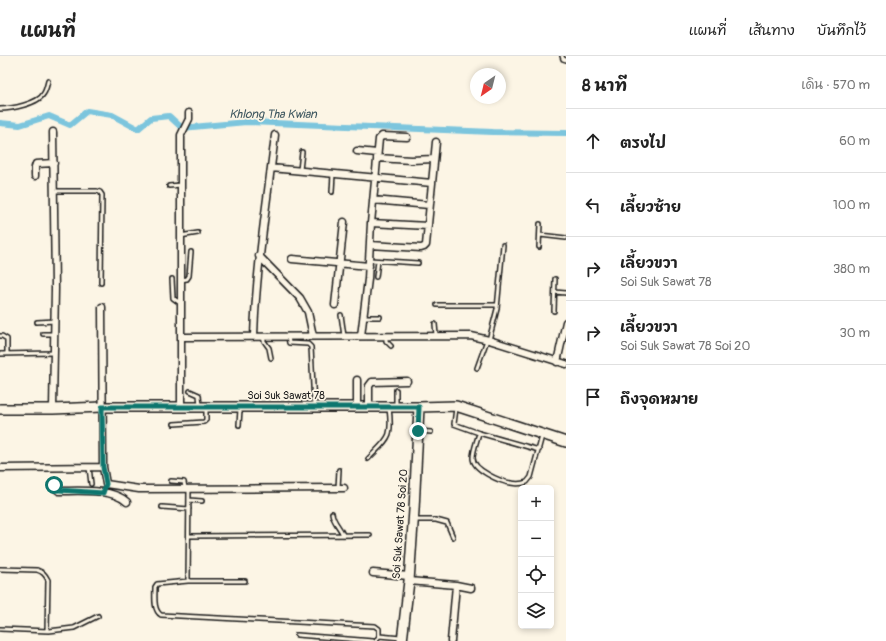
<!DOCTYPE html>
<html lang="th">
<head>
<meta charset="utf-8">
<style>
	:root { --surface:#fff; --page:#f6f6f6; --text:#222; --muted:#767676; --line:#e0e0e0 }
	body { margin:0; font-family:Pangolin,"Playpen Sans Thai",sans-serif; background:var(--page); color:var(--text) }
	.controls { position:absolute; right:12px; bottom:12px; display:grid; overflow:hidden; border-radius:6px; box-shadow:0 2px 6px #0003 }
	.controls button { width:36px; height:36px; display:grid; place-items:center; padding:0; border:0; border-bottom:1px solid var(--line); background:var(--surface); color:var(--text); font:20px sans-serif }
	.compass { position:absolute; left:470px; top:12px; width:36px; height:36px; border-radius:50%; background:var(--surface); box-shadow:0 2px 6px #0003; rotate:215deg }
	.stop { position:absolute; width:12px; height:12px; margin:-9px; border:3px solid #0f766e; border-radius:50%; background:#fff }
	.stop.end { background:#0f766e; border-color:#fff; box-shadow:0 1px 4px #0008 }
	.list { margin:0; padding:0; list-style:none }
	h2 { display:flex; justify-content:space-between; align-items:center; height:52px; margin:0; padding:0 16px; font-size:17px }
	h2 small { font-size:13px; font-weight:400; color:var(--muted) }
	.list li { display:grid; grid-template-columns:26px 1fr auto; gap:12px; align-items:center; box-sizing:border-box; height:64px; padding:0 16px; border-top:1px solid var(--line) }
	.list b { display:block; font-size:15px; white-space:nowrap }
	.list p { margin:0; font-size:13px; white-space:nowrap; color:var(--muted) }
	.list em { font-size:13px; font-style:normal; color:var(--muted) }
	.icon { flex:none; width:22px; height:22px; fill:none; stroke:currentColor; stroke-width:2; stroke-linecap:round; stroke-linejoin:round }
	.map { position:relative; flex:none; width:566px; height:585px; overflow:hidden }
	header { display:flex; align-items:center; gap:24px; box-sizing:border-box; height:56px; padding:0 20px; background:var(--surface); border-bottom:1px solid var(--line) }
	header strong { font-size:19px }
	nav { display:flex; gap:22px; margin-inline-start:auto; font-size:14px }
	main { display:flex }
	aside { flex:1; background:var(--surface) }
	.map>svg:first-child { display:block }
</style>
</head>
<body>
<header>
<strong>แผนที่</strong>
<nav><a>แผนที่</a><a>เส้นทาง</a><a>บันทึกไว้</a></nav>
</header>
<main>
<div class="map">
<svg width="566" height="585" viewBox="0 0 566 585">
	<rect width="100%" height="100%" fill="#fcf5e5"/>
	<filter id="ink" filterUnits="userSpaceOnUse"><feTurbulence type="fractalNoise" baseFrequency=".025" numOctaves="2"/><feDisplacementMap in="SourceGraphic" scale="8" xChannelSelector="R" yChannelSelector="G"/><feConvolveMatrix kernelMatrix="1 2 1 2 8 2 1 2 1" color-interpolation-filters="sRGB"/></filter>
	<g filter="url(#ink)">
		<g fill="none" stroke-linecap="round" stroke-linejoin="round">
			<path stroke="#7cc5dd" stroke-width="6" d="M0,67L20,69L49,60L70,69L87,55L112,59L138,73L151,62L169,60L182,72L246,66L493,76L566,77"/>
			<g stroke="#1c1c1c" stroke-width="6">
				<path id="lane" d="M562,0L563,3L566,4
					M0,53C10,53 39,48 44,37C46,34 47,29 48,25
					M300,114L302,96
					M169,130L181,129
					M54,135H97L100,136L102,139L101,227
					M332,136L333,118
					M540,179L566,182
					M180,180L198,177
					M539,191L540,168
					M370,204L418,207
					M376,221L378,205
					M172,223L173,242L180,247
					M180,224L187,223L189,220L191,196
					M555,236L566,237
					M437,249H497
					M554,255L555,223
					M341,259L344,280
					M363,261H380
					M37,266L55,265
					M435,268L436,279
					M43,278H54
					M0,280H2L7,283V298
					M263,280L264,285L269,292L271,302
					M288,280L289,287L308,288L311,291L314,349
					M386,280V285L391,290
					M489,284L497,253L503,189
					M0,298L54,297
					M477,312L487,284
					M396,334V351
					M190,335L199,339L200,350
					M456,352L454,368L479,377L539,394
					M174,368L204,366L206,364V353
					M239,369L240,353
					M419,375L431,376
					M479,377C477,385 473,394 473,402C473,414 501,426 511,427C516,428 522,428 527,426L531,421L542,380
					M368,403C388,382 393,383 389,352
					M89,411L91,428
					M171,425L184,426L185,432
					M338,432L339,414
					M189,444L202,445
					M162,451L189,453
					M332,457C333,466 340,471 343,479
					M415,464H436L447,467L453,481
					M189,480L370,479
					M0,513L37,514C43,516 45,518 48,524L47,575
					M188,525L189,433
					M245,525H188L157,528L155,531C155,540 153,554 161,559L375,570L379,573V580L401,582
					M0,573L49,575L74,572L98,560
					M297,579L373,585
					M376,585L379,580"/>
			</g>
			<g stroke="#1c1c1c" stroke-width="9">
				<path id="street" d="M53,76L55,232L53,353
					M357,95L377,97
					M377,102L411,104L434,103
					M271,112L432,127
					M35,120V111L36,108L54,107
					M373,144L429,149
					M371,167L428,170
					M370,189L421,192L424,191L426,189L436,86
					M259,200L300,242L308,256L313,280
					M292,203L369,210
					M335,249L344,166
					M102,251L103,411L106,428L139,433L344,432
					M254,280C256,213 267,147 275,79
					M361,280L368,223L371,167L379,83L382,80L407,81
					M181,281L471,280L489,284L566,308
					M557,306L566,266
					M357,324V351
					M181,351V79L189,63V57
					M369,351V330L372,326L407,325
					M0,412L103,411
					M54,429L55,432L59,435C79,435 112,432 127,446
					M373,517L409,520
					M409,525L456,529L451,585
					M456,529L471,532"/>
			</g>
			<g stroke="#1c1c1c" stroke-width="12">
				<path id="secondary" d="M0,353H53L102,351H419L456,350L566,386
					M402,585L409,525L414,454L419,351"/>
			</g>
			<use href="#lane" stroke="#fcf5e5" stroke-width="3"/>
			<use href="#street" stroke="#fcf5e5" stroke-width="6"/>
			<use href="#secondary" stroke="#fcf5e5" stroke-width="9"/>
		</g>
	</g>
	<g fill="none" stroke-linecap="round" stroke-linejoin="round" filter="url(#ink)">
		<path stroke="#0f766e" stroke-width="5" d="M54,429L55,432L59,434L103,437L106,428L103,411L102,351H419L418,375"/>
	</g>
	<g text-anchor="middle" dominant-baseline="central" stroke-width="3.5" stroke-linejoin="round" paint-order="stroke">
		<g font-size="11" fill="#1c1c1c" stroke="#fcf5e5">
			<text x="286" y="339">Soi Suk Sawat 78</text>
			<text transform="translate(400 468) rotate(-86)">Soi Suk Sawat 78 Soi 20</text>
		</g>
		<g font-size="12" font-style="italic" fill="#3e5760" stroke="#fcf5e5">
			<text x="273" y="58">Khlong Tha Kwian</text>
		</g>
	</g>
</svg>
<div class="controls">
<button>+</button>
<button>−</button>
<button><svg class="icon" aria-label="locate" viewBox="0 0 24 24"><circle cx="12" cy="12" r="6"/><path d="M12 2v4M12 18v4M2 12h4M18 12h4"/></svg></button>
<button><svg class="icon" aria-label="layers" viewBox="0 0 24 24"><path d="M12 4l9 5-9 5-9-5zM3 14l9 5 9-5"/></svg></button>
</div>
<svg class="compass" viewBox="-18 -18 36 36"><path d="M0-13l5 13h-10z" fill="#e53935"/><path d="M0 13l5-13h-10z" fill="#767676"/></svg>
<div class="stop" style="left:54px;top:429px"></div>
<div class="stop end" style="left:418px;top:375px"></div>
</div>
<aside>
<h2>8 นาที<small>เดิน · 570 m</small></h2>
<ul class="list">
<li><svg class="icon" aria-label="ahead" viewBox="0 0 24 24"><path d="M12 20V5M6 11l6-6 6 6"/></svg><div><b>ตรงไป</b></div><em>60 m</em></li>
<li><svg class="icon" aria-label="left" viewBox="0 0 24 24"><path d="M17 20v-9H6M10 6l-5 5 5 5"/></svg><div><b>เลี้ยวซ้าย</b></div><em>100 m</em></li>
<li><svg class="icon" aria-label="right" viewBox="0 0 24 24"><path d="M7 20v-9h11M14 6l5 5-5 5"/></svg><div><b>เลี้ยวขวา</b><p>Soi Suk Sawat 78</p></div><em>380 m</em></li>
<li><svg class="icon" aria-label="right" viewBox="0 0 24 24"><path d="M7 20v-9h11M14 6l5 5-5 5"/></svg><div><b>เลี้ยวขวา</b><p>Soi Suk Sawat 78 Soi 20</p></div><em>30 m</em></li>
<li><svg class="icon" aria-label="arrive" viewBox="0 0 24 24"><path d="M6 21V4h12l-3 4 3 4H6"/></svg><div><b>ถึงจุดหมาย</b></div></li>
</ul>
</aside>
</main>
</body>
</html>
